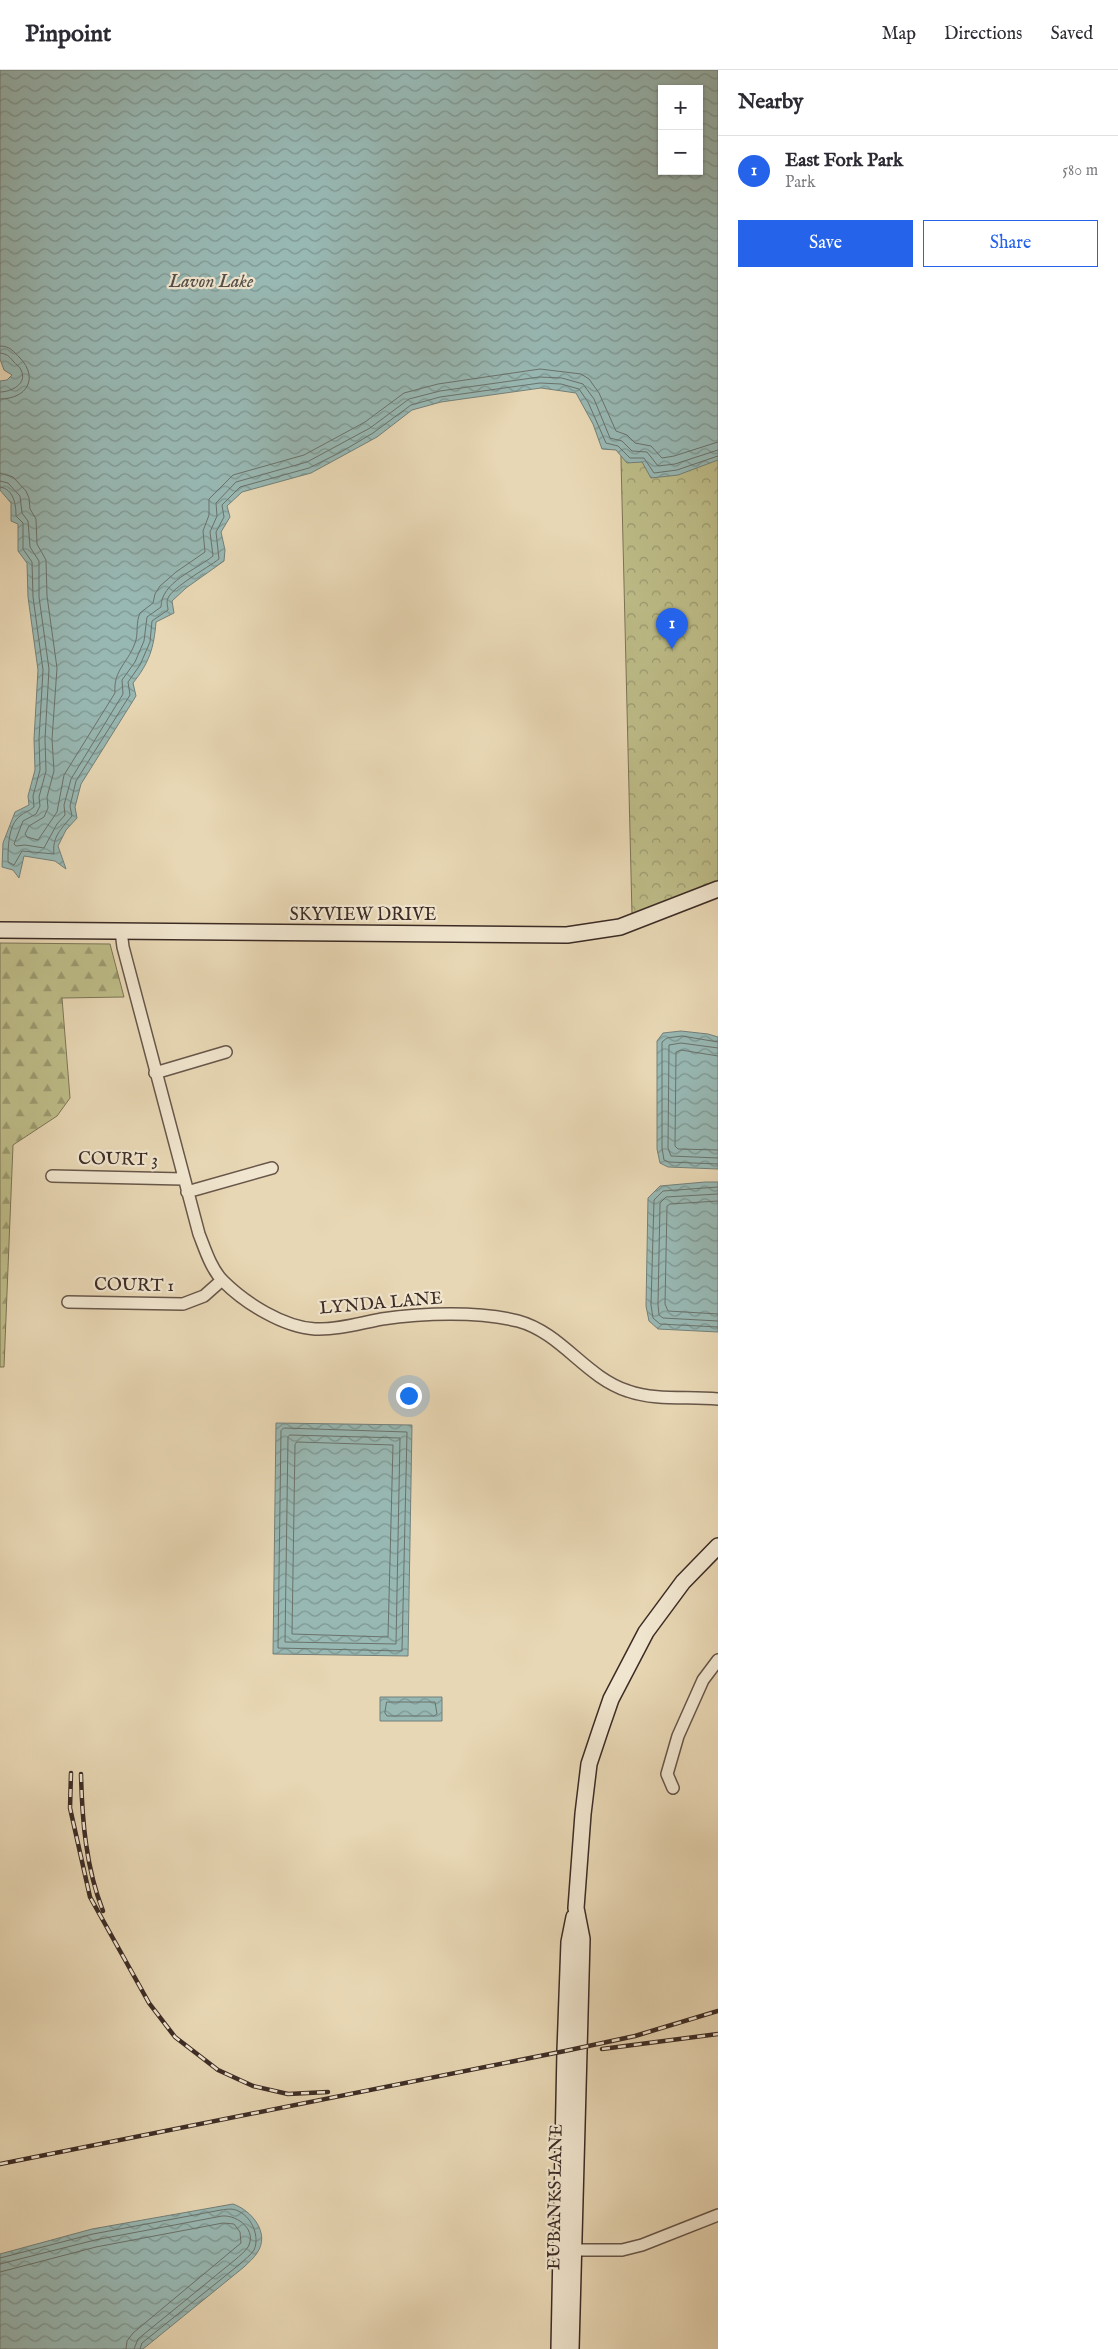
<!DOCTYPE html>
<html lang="en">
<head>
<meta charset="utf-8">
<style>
	:root { --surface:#fff; --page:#f2f2f3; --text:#2b2b33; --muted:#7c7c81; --line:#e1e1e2; --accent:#2563eb }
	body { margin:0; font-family:"IM FELL English",serif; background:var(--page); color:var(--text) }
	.controls { position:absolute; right:15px; top:15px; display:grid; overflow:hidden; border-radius:0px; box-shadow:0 1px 4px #0004 }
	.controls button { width:45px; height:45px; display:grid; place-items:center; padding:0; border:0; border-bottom:1px solid var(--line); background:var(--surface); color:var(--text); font:25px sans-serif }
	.you { position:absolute; left:408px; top:1325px; width:18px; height:18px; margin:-12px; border:4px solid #fff; border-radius:50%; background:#1a73e8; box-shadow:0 0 0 8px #1a73e833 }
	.badge { display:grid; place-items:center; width:32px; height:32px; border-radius:50%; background:var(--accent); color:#fff; font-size:16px; font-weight:700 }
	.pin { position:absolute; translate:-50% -41px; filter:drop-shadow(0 1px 2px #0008) }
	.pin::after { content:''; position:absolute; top:26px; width:18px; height:15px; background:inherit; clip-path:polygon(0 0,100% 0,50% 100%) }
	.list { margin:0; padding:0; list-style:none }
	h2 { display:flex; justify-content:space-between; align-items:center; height:65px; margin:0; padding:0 20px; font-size:21px }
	h2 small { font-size:16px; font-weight:400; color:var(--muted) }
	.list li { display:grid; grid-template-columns:32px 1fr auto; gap:15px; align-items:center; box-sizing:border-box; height:70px; padding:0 20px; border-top:1px solid var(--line) }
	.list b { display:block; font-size:19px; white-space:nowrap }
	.list p { margin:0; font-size:16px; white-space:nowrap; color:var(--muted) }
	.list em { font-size:16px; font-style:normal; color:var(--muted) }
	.actions { display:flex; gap:10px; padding:15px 20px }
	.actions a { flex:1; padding:11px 0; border:1px solid var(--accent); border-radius:0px; text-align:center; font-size:18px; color:var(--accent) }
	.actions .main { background:var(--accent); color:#fff }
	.map { position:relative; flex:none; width:718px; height:2279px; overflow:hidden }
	header { display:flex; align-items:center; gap:30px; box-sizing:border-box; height:70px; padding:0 25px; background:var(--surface); border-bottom:1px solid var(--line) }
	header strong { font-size:24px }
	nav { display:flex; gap:28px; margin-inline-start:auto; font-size:18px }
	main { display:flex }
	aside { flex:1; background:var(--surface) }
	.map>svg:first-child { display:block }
</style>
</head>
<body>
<header>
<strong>Pinpoint</strong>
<nav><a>Map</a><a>Directions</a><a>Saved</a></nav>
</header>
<main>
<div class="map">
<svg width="718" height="2279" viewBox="0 0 718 2279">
	<defs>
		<pattern id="forest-firs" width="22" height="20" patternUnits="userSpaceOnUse" patternTransform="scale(1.25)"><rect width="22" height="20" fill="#bdbc88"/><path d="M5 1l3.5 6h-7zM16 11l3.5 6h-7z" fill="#9b996f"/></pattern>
		<pattern id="park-crowns" width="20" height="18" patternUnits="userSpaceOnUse" patternTransform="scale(1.25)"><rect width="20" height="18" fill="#bdbc88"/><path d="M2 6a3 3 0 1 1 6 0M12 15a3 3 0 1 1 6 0" fill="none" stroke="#9b996f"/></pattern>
		<pattern id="water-waves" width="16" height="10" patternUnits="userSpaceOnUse" patternTransform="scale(1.25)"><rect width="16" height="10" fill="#98b8b3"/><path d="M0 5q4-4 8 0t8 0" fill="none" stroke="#7d9691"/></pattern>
	</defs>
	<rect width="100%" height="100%" fill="#e8d7b4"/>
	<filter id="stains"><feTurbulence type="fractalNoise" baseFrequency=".004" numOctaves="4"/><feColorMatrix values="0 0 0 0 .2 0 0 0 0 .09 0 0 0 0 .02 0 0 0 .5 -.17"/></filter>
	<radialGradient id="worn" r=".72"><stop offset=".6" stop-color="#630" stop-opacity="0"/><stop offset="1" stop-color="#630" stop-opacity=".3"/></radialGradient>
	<path fill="url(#forest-firs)" stroke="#7c7456" d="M0,873L110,874L124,927L62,928L70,1028L57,1046L13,1075L4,1297H0Z"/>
	<path fill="url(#park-crowns)" stroke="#7c7456" d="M718,189V812L632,845L620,347Z"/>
	<path fill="url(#water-waves)" stroke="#73807a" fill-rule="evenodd" d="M0,0H718V390L678,405L651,408L642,392L627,393L616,380L602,379L593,354L576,323L541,318L441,332L412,340L377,367L311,403L242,422L227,436L230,447L221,462L225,480L224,491L186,518L172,531L174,543L156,552C154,578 149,593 133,613L136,626L81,714L75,737L77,748L66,760L58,776L66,799L55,791L24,786L19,808L13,800L2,797L3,773L15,742L29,735L28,726L35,700L34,669L38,600L28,527L27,493L18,481V454L11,451V433L0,420V311L7,310L12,305L4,300L0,289ZM662,19H699V101H662Z
		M681,961L708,964L718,967V1099L668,1097L660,1093L657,1079V971L663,963Z
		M705,1112H718V1262L658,1259L649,1251L646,1236L648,1128L660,1116Z
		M276,1353L412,1355L408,1586L273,1584Z
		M380,1627H442V1651H380Z
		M233,2134C251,2140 271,2163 257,2183C254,2188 248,2193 244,2197L143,2279H0V2184L92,2159Z"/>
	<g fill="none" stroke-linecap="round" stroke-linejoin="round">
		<path stroke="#6a726c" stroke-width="1" d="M0,276C10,276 13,281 20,288C39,308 27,329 0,329
			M0,283C7,284 9,286 13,291C16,295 20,296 21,300C28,314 11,322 0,322
			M0,403L13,407L26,421L29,428L30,439L36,449L37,474L46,490L47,526L57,598L52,669L54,701L47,727L48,738L44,747L29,756L25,764L27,767L38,770L57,742L64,705L115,623C113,599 129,593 136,570C138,561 136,552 140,543L153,533L155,524L160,516L176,502L205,482L203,461L209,445V429L233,405L304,385L365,352L404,323L438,314L540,299L581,304L589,309L599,323L616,361L627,365L635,373L651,376L662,388L674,386L718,372
			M0,411L8,413L20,426L22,443L28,451L30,477L39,491V527L49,599L45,669L46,701L39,727L40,736L36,744L23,751L14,774L16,776L25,775L44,778L57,754L65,745L64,735L71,709L123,624L122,610L135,592L144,571L147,547L161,537C161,512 196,500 213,486L210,462L217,446L216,433L236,412L307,392L370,358L409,329L440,321L539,307L562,308L583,314L594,329L610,368L622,371L632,381L647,382L658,396L675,394L718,380
			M0,417C14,419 16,435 16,446L23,453V479L32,492L33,527L43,600L39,669L40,700L33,726L34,737C30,741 24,742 20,746C8,755 8,778 8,792L14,795L22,781L54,784C52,767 61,759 72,746L70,736L76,711L130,625L128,612L140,595L150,572L152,551L168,540C168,537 166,532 168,528C173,517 207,498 219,489L216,462L224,447L222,435L240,417L309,398L341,382L373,363L411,335L440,327L540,313L561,314L579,319L588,332L606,373L618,376L630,388H644L654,403L677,400L718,386
			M718,972L682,966L667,968L662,972V1078L664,1090L669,1092L718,1094
			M718,978L681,973L669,975L668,1078L671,1086L718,1088
			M718,986L681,980L676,982L675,1076L678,1079L718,1080
			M718,1117L663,1121L654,1130L651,1235L653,1248L660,1254L718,1257
			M718,1124L666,1127L660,1133L658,1235L659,1245L663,1248L718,1251
			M718,1131L670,1134L667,1136L665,1234L668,1241L718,1244
			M284,1358L407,1362L402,1581L278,1578L281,1361Z
			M290,1365L400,1368L396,1574L285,1572L288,1367Z
			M297,1372L393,1375L388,1567L292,1564L295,1375Z
			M387,1632H435L437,1644L434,1646H387L385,1643Z
			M0,2188L93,2164L221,2140C228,2139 234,2138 240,2142C252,2148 260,2167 254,2180C251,2185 244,2190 240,2194L142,2273L140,2279
			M0,2194L95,2170L222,2146C239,2145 257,2161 248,2177C245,2182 239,2186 236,2189L138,2269L134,2279
			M0,2202L96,2177L223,2153L234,2154L240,2162L241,2173L133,2263L127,2271L126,2279"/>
		<g stroke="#675649" stroke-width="14">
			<path id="street" d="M121,861L123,877L199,1164C205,1179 211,1199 223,1211C245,1233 283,1257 315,1259C338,1260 360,1253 382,1249C423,1243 478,1241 518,1251C562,1263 585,1307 628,1321C656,1331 689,1326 718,1329
				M155,1003L226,982
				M52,1106L183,1109
				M187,1122L272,1098
				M68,1232L183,1234L204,1226L222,1210
				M673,1718L667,1704L678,1666L703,1610L718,1590
				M565,2180H622L642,2175L718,2145"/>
		</g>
		<g stroke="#3c2b25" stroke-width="18">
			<path id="secondary" d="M0,860L567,865L620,857L718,819
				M559,2279L565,1981L569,1872L574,1847
				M571,2279L582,1869L576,1838L583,1744L589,1694L600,1661L611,1629L646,1562L683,1512L718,1476"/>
		</g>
		<use href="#street" stroke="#f0e5ce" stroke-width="11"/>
		<use href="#secondary" stroke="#f0e5ce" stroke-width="15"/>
		<g stroke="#3c2b25" stroke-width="4.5">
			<path id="rail" d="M71,1703L70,1738L90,1827L149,1933L175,1967L218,2000L253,2016L288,2024L328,2022
				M81,1704C82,1750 86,1798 103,1841
				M602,1979L718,1964
				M0,2094L565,1981L635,1966L718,1941"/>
		</g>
		<use href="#rail" stroke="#f0e5ce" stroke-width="2.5" stroke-dasharray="8" stroke-linecap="butt"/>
	</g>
	<g text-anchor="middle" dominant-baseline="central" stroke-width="4.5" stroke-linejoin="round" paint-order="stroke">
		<g font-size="18" fill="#3c2b25" stroke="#f0e5ce">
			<text x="363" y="845">SKYVIEW DRIVE</text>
			<text transform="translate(118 1090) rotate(1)">COURT 3</text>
			<text transform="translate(134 1216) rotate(1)">COURT 1</text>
			<text transform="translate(381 1234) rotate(-5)">LYNDA LANE</text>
			<text transform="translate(556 2127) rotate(-89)">EUBANKS LANE</text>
		</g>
		<g font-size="19" font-style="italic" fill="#534e48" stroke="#f0e5ce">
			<text x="211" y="212">Lavon Lake</text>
		</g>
	</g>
	<rect width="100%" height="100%" filter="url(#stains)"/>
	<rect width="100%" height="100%" fill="url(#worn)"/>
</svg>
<div class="controls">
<button>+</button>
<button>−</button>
</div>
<div class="you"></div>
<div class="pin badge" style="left:672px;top:579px">1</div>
</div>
<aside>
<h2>Nearby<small></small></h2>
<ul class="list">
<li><span class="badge">1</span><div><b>East Fork Park</b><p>Park</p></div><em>580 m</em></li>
</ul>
<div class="actions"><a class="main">Save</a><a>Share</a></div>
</aside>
</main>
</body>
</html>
